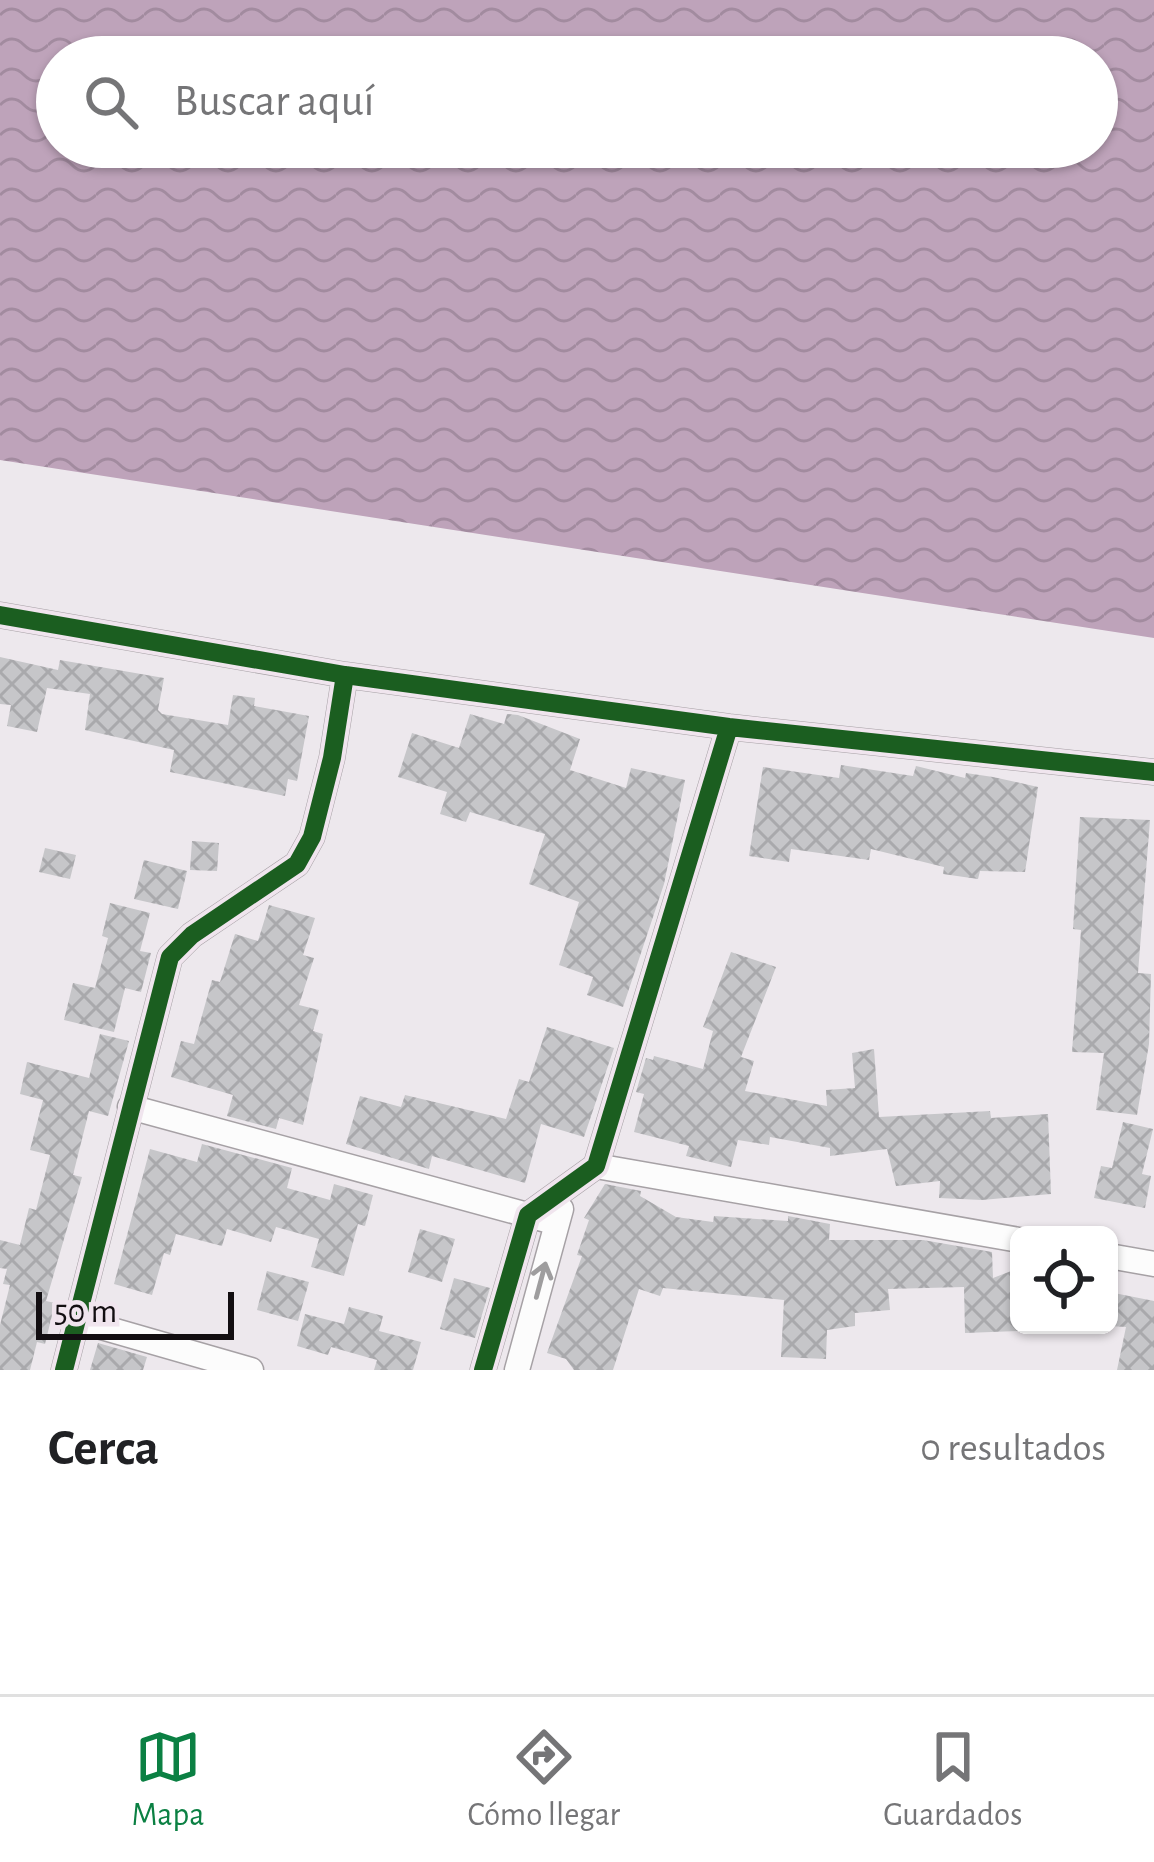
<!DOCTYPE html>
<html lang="es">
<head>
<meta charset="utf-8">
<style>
	:root { --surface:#fff; --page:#f2f2f2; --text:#202124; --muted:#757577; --line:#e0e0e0; --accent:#0b8043 }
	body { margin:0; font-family:"Alegreya Sans",sans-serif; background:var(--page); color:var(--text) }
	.controls { position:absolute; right:36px; bottom:36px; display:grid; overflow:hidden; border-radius:18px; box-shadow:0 3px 9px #0004 }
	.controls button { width:108px; height:108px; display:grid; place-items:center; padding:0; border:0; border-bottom:3px solid var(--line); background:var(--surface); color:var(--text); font:60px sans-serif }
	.scale { position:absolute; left:36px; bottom:30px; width:198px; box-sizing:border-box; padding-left:12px; border:6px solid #120e11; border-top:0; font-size:33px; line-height:42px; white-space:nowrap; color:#120e11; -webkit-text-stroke:9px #f0e5ee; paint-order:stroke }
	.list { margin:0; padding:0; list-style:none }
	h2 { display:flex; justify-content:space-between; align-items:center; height:156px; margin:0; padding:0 48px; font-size:51px }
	h2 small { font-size:39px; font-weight:400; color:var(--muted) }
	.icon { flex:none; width:66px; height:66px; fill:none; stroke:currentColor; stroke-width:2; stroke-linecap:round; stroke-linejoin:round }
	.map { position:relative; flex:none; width:1154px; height:1370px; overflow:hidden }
	.search { position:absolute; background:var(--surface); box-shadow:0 3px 9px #0004; left:36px; right:36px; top:36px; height:132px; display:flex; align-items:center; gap:30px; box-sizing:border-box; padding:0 42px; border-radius:66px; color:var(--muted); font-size:45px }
	.sheet { height:324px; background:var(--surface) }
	nav { display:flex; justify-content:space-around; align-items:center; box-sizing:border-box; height:168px; border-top:3px solid var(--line); background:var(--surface); font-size:33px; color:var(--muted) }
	nav a { display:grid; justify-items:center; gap:6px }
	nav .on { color:var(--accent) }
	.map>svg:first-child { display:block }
</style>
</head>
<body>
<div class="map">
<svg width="1154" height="1370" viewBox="0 0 1154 1370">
	<defs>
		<pattern id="water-waves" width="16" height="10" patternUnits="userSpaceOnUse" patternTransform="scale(3)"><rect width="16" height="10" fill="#bea3ba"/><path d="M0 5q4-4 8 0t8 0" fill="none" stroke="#a28b9f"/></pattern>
		<pattern id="building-cross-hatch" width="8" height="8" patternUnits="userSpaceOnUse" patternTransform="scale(3)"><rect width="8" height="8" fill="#c6c6c9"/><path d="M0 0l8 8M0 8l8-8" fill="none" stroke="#a9a9ac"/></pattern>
	</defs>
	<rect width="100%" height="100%" fill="#ede8ed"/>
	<path fill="url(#water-waves)" fill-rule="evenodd" d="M0,0H1154V638L0,460ZM57,57H1097V147H57Z"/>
	<path fill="url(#building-cross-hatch)" d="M0,657L58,670L60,660L164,678L158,710L162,714L228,725L233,695L255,698L254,706L309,716L297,781L288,779L285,796L170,772L174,750L85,730L90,694L47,688L37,732L7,726L11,705L0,704Z
		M470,714L504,724L507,714L518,715L580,739L570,770L626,788L631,768L685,780L664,884L623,1007L587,995L593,977L559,965L579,902L529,884L545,834L470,812L466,822L440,814L447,792L398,777L412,733L459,748Z
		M841,765L913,776L916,766L965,778L966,773L993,777L1038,787L1025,872L980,871L978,879L943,874L944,867L871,849L869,860L791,849L789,862L749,856L763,767L839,778Z
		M1080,817L1150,820L1138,973L1151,974L1149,1044L1137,1115L1096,1110L1104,1053L1072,1052L1081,930L1073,929Z
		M192,841L219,843L217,871L190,870Z
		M45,848L76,855L70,879L39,872Z
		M144,860L187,871L178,909L134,899Z
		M110,903L150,913L140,951L151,953L141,992L125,988L114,1032L64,1020L73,983L95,988L108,938L102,936Z
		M269,905L315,918L303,955L314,958L299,1005L319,1010L313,1031L323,1034L303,1125L279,1118L276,1129L227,1116L233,1095L171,1077L181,1041L194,1044L212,980L220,982L235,934L258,941Z
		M731,952L776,967L741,1057L754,1061L745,1091L827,1106L826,1090L855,1088L852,1053L874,1049L879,1117L990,1111L991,1118L1048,1114L1051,1194L982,1200L939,1198L940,1181L896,1186L887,1149L830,1156V1148L770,1137L769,1145L738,1140L731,1167L686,1156L689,1146L634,1132L644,1094L636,1092L646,1058L653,1060L654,1056L703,1069L713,1031L703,1027Z
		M547,1027L614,1048L584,1137L541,1124L525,1183L432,1156L429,1169L346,1144L360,1096L401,1107L405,1095L506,1119L519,1079L529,1082Z
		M100,1034L129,1041L108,1116L89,1111L73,1175L82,1177L46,1301L55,1303L45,1344L37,1342L30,1370H0V1325L10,1285L3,1284L7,1269L0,1268V1240L20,1245L29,1208L36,1210L50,1155L30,1150L43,1100L20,1094L27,1062L89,1078Z
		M1123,1122L1153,1129L1142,1174L1151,1176L1145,1208L1094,1198L1101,1166L1112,1168Z
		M202,1144L292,1168L287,1188L330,1200L334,1184L373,1195L365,1226L358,1224L344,1276L311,1267L319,1239L276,1227L271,1242L227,1229L222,1246L176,1234L170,1255L164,1253L152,1295L114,1284L150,1149L197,1162Z
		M605,1184L641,1191L640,1196L676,1217L713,1222L714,1216L788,1221V1216L830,1224L829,1240H923L992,1252L993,1278L1019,1268V1331L965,1333L964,1287L888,1289L890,1310L855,1313V1326L827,1330L826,1359L781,1357L784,1300L663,1288L660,1296L639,1289L613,1370H574L566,1359L547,1353L582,1256L577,1255L589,1220L584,1218Z
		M420,1229L455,1239L442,1282L408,1272Z
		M267,1271L309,1282L298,1321L257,1310Z
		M454,1278L490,1288L475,1338L440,1329Z
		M1109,1292L1154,1301V1370H1117L1126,1327L1109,1326Z
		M349,1307L383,1316L379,1331L421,1342L413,1370H374L377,1360L331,1347L328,1355L297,1346L305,1314L344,1324Z
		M98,1343L147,1357L143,1370H90Z"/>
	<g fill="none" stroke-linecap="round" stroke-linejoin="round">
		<g stroke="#a6a1a5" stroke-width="27">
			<path id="minor" d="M0,615L345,675L729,727L1154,772
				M130,1107L557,1223
				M596,1166L1019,1240
				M1109,1256L1154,1264
				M77,1320L251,1370
				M64,1370L170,957L192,935L297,864L312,837L332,758L345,675
				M483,1370L528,1215L596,1166L729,727
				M517,1370L561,1209"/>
		</g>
		<use href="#minor" stroke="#fcfcfc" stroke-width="24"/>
		<g stroke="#f0e5ee" stroke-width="26">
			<path id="cycleway" d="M0,615L345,675L729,727L1154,772
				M64,1370L170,957L192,935L297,864L312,837L332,758L345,675
				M483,1370L528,1215L596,1166L729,727"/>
		</g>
		<use href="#cycleway" stroke="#1b5e20" stroke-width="18"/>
	</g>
	<defs><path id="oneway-shaft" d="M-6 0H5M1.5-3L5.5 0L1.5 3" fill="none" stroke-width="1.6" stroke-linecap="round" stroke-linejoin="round" transform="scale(3)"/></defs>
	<use stroke="#9e9d9e" href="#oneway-shaft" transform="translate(541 1280) rotate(-75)"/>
</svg>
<div class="controls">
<button><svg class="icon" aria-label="locate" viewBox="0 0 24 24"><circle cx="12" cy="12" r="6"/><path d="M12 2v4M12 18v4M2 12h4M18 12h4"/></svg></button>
</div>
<div class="scale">50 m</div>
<div class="search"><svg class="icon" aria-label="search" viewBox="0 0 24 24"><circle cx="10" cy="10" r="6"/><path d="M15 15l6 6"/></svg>Buscar aquí</div>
</div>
<section class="sheet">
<h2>Cerca<small>0 resultados</small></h2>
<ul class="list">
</ul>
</section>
<nav>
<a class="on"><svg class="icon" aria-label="map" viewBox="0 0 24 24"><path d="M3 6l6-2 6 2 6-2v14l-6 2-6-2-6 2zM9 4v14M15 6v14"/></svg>Mapa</a>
<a><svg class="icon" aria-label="directions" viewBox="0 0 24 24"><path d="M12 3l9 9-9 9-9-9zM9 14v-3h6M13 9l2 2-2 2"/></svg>Cómo llegar</a>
<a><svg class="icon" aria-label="saved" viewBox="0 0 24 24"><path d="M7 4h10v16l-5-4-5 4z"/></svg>Guardados</a>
</nav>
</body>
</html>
